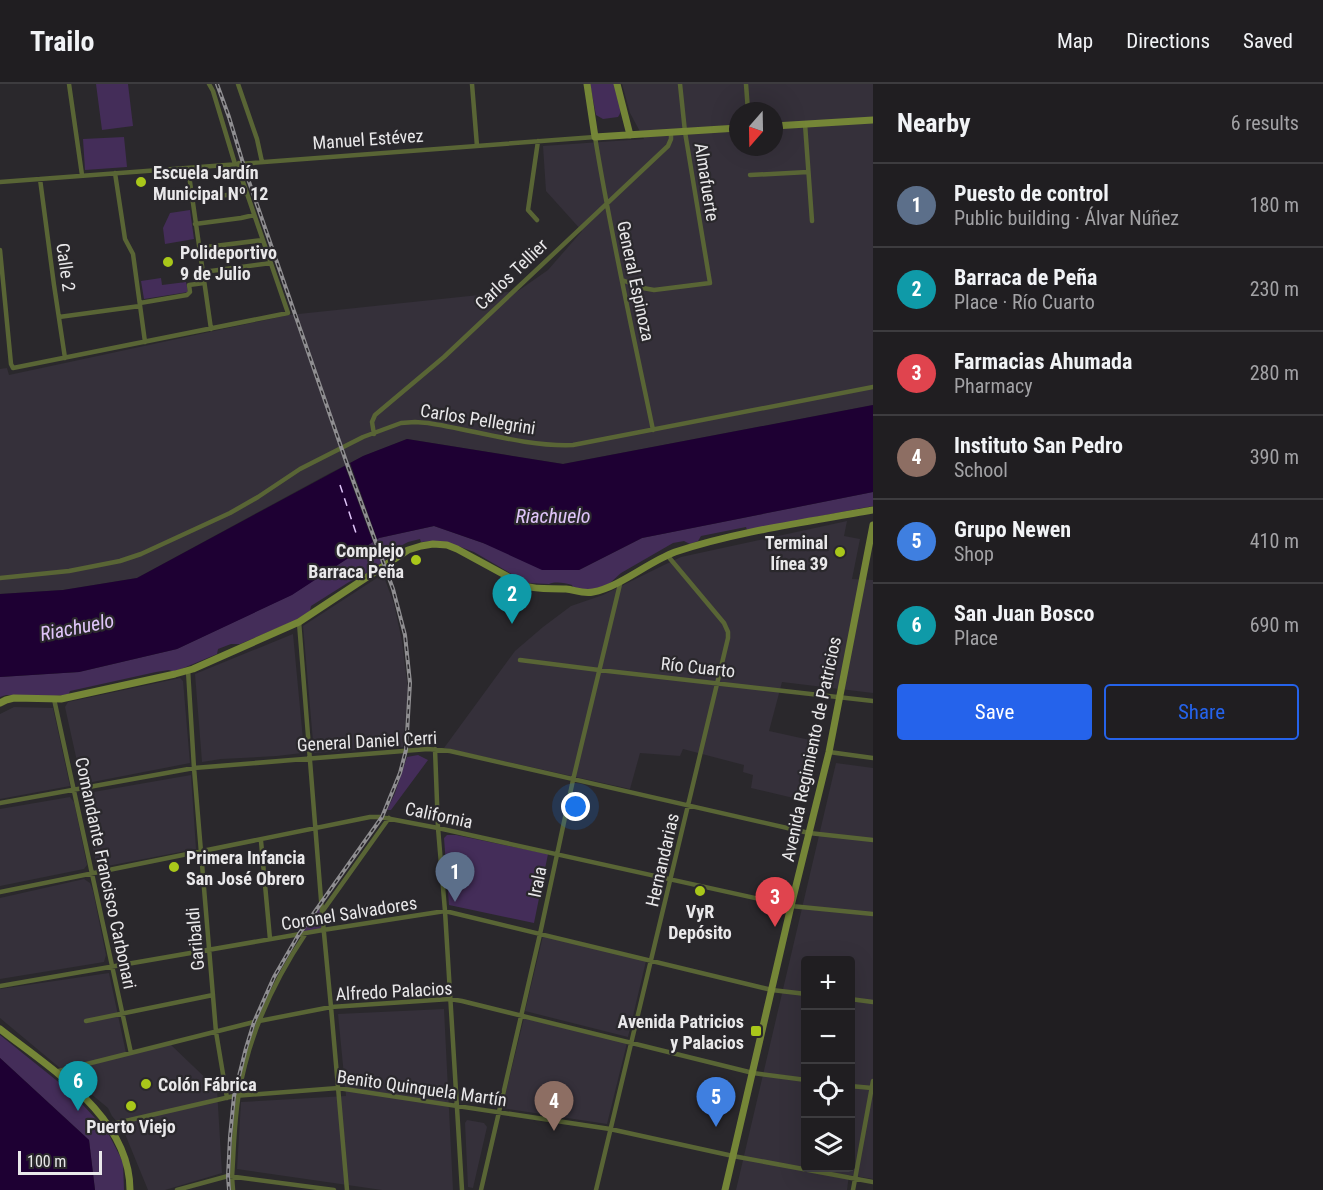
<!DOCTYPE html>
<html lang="en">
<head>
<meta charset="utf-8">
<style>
	:root { --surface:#201e21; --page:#28272a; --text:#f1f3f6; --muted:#a2a2a5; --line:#3d3c3f; --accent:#2563eb }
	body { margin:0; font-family:"Roboto Condensed",sans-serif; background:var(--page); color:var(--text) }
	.controls { position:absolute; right:18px; bottom:18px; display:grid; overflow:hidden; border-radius:6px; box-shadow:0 6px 24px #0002 }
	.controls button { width:54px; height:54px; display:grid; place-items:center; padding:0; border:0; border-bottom:2px solid var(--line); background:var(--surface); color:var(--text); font:30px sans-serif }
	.compass { position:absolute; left:729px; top:18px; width:54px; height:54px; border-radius:50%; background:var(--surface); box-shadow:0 6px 24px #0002; rotate:200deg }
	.scale { position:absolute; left:18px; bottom:15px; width:84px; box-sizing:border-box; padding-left:6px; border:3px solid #e9e8ea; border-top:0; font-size:16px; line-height:21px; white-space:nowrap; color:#e9e8ea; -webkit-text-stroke:4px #2a282c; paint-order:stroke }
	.you { position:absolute; left:576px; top:723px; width:21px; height:21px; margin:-15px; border:4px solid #fff; border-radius:50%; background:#1a73e8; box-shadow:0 0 0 9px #1a73e833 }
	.badge { display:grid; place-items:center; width:39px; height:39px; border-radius:50%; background:var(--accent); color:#fff; font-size:20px; font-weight:700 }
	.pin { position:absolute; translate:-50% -50px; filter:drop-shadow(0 2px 3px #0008) }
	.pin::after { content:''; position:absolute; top:32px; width:21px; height:18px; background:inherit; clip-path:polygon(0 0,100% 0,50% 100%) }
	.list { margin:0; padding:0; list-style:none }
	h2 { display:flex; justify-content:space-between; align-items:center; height:78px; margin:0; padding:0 24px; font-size:26px }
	h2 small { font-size:20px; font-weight:400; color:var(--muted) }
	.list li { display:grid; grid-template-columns:39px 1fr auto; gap:18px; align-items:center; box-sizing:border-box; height:84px; padding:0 24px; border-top:2px solid var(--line) }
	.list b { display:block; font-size:22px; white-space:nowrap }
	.list p { margin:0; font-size:20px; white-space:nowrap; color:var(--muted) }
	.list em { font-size:20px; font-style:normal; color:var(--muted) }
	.actions { display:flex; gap:12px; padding:18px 24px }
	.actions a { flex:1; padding:14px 0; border:2px solid var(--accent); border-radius:6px; text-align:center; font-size:21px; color:var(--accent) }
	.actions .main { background:var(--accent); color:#fff }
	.icon { flex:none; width:33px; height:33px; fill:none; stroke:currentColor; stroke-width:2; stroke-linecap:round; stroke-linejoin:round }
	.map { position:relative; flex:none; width:873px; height:1106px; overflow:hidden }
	header { display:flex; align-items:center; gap:36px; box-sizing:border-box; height:84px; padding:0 30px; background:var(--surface); border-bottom:2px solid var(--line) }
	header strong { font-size:28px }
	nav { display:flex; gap:33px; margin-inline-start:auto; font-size:21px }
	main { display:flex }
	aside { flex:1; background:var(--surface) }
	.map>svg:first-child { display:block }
</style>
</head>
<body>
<header>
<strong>Trailo</strong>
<nav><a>Map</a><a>Directions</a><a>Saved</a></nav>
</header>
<main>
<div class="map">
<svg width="873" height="1106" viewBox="0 0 873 1106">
	<rect width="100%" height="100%" fill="#2a282c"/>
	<path fill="#35303a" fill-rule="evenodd" d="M622,0H873V321L563,380L407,355L364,372L330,389L137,494L63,506L0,510V285L7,284L9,291L289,231L518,207L548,186L582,147L546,107L543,62L644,55L630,29ZM738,27H774V63H738Z
		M847,437L844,452L860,455L852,495L873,496V609L782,598L769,647L819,658L806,717L751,704L753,691L743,688L744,681L683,665L680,672L640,669L630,705L444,664L515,567L543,543L571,522L603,511L664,481L681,473Z
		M383,490L394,520L402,557L408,606L403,663L314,669L303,542Z
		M293,550L304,666L302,669L277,672L221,675L202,678L195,590Z
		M180,594L183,597L190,679L82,700L65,623L68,618Z
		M14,623L53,624L70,702L0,715V630Z
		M836,679L873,684V1095L849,1091L847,1106H736ZM806,876H850V1084H806Z
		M191,691L196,765L97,784L82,710Z
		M70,713L74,718L87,781L84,785L0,802V725Z
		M84,795L90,799L93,807L106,871L104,878L0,895V814Z
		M543,852L646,877L628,953L525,927Z
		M109,889L126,969L170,960L217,1005L222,1089L165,1106H148L123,1045L112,1032L108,1024L0,934V905Z
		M444,925L453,1106H382L237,1085L241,1018L346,1012L338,930Z
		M524,934L627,959L607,1040L502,1024Z
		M467,1036L484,1039L487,1043L473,1104L468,1103L465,1039Z"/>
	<path fill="#442d59" d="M96,0H128L133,42L102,46Z
		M590,0H614C617,10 625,24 618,33L603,35L596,31Z
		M124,53L127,83L85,86L83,55Z
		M190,126L194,155L165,160L163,144L170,129Z
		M161,194L162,201L186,198L188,208L144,215L141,197Z
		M873,408V422L747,446L746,443L701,452L698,457L690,460L684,457L673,459L621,489L610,499L597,505L583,506L573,503L572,501C565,499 556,497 549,500L527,499L474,468L458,462L433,457L421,458L420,455L408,458L395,465V468L371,487L349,498L311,522L310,527L294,537L240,560H231L218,565L217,570L174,588L169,586L156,588L70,607L68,611L53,612L6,611L0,613V593L79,588L177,565L291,511L379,454L434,442L483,459L579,486L642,454Z
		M418,671L428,676L391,726H387L395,709L407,673Z
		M447,751H456L548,770L534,839L449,821L444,754Z
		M321,818L323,846L299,850Z
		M0,951L71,1008L107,1047L123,1078L124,1106H95L89,1056L0,974Z"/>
	<path fill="#1e0033" d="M873,321V408L642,454L579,486H542L483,459L434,442L379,454L292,511L177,565L79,588L0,593V510L63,506L137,494L363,372L407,355L563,380Z
		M0,974L89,1056L95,1106H0Z"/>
	<path fill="#2a282c" d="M350,379L378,458L374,461L345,382Z"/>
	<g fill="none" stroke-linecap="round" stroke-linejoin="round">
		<path stroke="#e0c5fa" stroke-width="1.5" stroke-dasharray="8 6" stroke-linecap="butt" d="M340,401L357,452"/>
		<path stroke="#596535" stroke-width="4.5" d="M69,0L82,91
			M209,0L213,7L235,80
			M238,0L257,55L262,78
			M472,0L477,62
			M746,0L748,27
			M805,40L812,137
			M188,84L211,245
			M115,89L125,155L133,170L145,258
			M750,91L808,88
			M40,95L54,201L65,274
			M0,98L595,53C611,152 633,249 653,346
			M207,113L247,109
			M537,136L528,126L538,57
			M195,140L241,134L254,131
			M199,164L263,156
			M0,166L11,280L13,284L288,229L242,95L239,79
			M203,188L271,179
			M622,196L643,204L654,206L710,199L685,48L680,0
			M140,219L187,211L190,208L189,201L204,199
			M59,233L140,222
			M374,350L372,338L375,331L444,273L668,62L671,55V49
			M0,494L69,487L120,477L141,470L230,429L258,413L300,385L363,353L401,339L415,338L428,339C474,346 527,363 573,361L873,303
			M299,538L322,828L331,923L347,1106
			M520,576L599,586L873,617
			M188,586L194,684L216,948L227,1014
			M54,615L131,969
			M435,665L438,744L445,827L462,1106
			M829,668L873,674
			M0,719L194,684L428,665L450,667L809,749L873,756
			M261,757L270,855
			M0,808L370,733H380L438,744L791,822L873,830
			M322,828L389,734
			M0,902L323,846L445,827L772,906L806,910
			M850,915L873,918
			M86,937L213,911
			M55,988L254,938L331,923L450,915L462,917L753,989L806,996
			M850,1002L872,1004
			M108,1041L234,1012L338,1004L610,1045L733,1072L873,1098
			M177,1106L228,1092L334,1106
			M233,1106L232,1093C234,1065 234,1037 239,1009C249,950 273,898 306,849
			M481,1106L540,850L573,696L621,496
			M596,1106L728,554V548L724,539L667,471
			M853,1106L873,997"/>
		<path stroke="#758637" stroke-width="7" d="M587,0L595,53L738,44
			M617,0L630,51
			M774,42L873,36
			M0,619L6,616L14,614L61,615L175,590L193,585L299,538L408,466L421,462L433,460L447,461L457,465L525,502C538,506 552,504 566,505C575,506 583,510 593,508C620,503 648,478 675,468C738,447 808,438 873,426
			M0,945C51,985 130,1033 130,1106
			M725,1106L791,822L829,668L873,441"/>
		<g stroke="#8f8e91" stroke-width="4">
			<path id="rail" d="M217,0L229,33L246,89L347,380L393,505L405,551L410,599L406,666L400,689L382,733L299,850L274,893L254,938L246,964L234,1012L230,1053L228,1092L229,1106"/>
		</g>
		<use href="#rail" stroke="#2a282c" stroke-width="1.5" stroke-dasharray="4.5" stroke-linecap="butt"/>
	</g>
	<g fill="#a9c71a" stroke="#2a282c" stroke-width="2">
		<circle cx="141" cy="98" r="6"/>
		<circle cx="168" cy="178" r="6"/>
		<circle cx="840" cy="468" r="6"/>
		<circle cx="416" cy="476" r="6"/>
		<circle cx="174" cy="783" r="6"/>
		<circle cx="700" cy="807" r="6"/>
		<rect x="750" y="941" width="12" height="12" rx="3"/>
		<circle cx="146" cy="1000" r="6"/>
		<circle cx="131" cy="1022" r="6"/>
	</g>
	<g text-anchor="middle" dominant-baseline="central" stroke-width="4.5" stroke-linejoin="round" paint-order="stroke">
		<g font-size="18" fill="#e9e8ea" stroke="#2a282c">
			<text transform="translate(368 55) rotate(-4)">Manuel Estévez</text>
			<text transform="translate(707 98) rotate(81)">Almafuerte</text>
			<text transform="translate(66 183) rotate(82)">Calle 2</text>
			<text transform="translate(511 190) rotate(-44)">Carlos Tellier</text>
			<text transform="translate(636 197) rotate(78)">General Espinoza</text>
			<text transform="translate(478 335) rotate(9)">Carlos Pellegrini</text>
			<text transform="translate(698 583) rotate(6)">Río Cuarto</text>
			<text transform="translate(367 657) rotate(-3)">General Daniel Cerri</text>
			<text transform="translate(811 665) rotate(-78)">Avenida Regimiento de Patricios</text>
			<text transform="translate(439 731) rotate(12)">California</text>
			<text transform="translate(662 776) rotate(-77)">Hernandarias</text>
			<text transform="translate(106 789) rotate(78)">Comandante Francisco Carbonari</text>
			<text transform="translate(537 798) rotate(-78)">Irala</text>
			<text transform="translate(349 829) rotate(-9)">Coronel Salvadores</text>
			<text transform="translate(195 855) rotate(-95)">Garibaldi</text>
			<text transform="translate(394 907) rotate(-3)">Alfredo Palacios</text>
			<text transform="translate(422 1004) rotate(8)">Benito Quinquela Martín</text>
		</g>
		<g font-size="18" font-weight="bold" fill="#e9e8ea" stroke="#2a282c" text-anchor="start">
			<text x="153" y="88">Escuela Jardín<tspan x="153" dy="21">Municipal Nº 12</tspan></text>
			<text x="180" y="168">Polideportivo<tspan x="180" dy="21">9 de Julio</tspan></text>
			<text x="828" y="458" text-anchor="end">Terminal<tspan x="828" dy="21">línea 39</tspan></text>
			<text x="404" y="466" text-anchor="end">Complejo<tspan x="404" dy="21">Barraca Peña</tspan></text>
			<text x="186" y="773">Primera Infancia<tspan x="186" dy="21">San José Obrero</tspan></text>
			<text x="700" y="827" text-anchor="middle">VyR<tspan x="700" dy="21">Depósito</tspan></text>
			<text x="744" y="937" text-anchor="end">Avenida Patricios<tspan x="744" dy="21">y Palacios</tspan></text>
			<text x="158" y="1000">Colón Fábrica</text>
			<text x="131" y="1042" text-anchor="middle">Puerto Viejo</text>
		</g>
		<g font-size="20" font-style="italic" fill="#e0c5fa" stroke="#2a282c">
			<text x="553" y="432">Riachuelo</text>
			<text transform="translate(77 543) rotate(-11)">Riachuelo</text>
		</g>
	</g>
</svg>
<div class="controls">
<button>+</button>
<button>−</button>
<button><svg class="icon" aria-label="locate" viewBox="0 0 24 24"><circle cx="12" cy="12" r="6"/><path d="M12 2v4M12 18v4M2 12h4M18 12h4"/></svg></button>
<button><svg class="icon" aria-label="layers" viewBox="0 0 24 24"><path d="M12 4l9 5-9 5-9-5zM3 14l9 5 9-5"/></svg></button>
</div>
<svg class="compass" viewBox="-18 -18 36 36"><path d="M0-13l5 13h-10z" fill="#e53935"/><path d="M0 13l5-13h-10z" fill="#a2a2a5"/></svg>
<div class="scale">100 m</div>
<div class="you"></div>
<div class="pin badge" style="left:455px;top:818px;background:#5c6f8a">1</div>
<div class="pin badge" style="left:512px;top:540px;background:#0f9aa8">2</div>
<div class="pin badge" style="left:775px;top:843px;background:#e0444e">3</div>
<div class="pin badge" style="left:554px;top:1047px;background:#8d6e63">4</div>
<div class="pin badge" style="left:716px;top:1043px;background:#3f7fe0">5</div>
<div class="pin badge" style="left:78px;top:1027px;background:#0f9aa8">6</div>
</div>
<aside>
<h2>Nearby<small>6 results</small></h2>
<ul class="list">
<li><span class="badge" style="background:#5c6f8a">1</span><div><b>Puesto de control</b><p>Public building · Álvar Núñez</p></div><em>180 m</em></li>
<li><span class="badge" style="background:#0f9aa8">2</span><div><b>Barraca de Peña</b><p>Place · Río Cuarto</p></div><em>230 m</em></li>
<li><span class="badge" style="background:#e0444e">3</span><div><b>Farmacias Ahumada</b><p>Pharmacy</p></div><em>280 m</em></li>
<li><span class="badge" style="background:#8d6e63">4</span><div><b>Instituto San Pedro</b><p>School</p></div><em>390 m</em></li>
<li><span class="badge" style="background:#3f7fe0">5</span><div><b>Grupo Newen</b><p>Shop</p></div><em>410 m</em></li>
<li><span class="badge" style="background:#0f9aa8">6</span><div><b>San Juan Bosco</b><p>Place</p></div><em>690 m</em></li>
</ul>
<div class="actions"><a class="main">Save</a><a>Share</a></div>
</aside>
</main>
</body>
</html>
